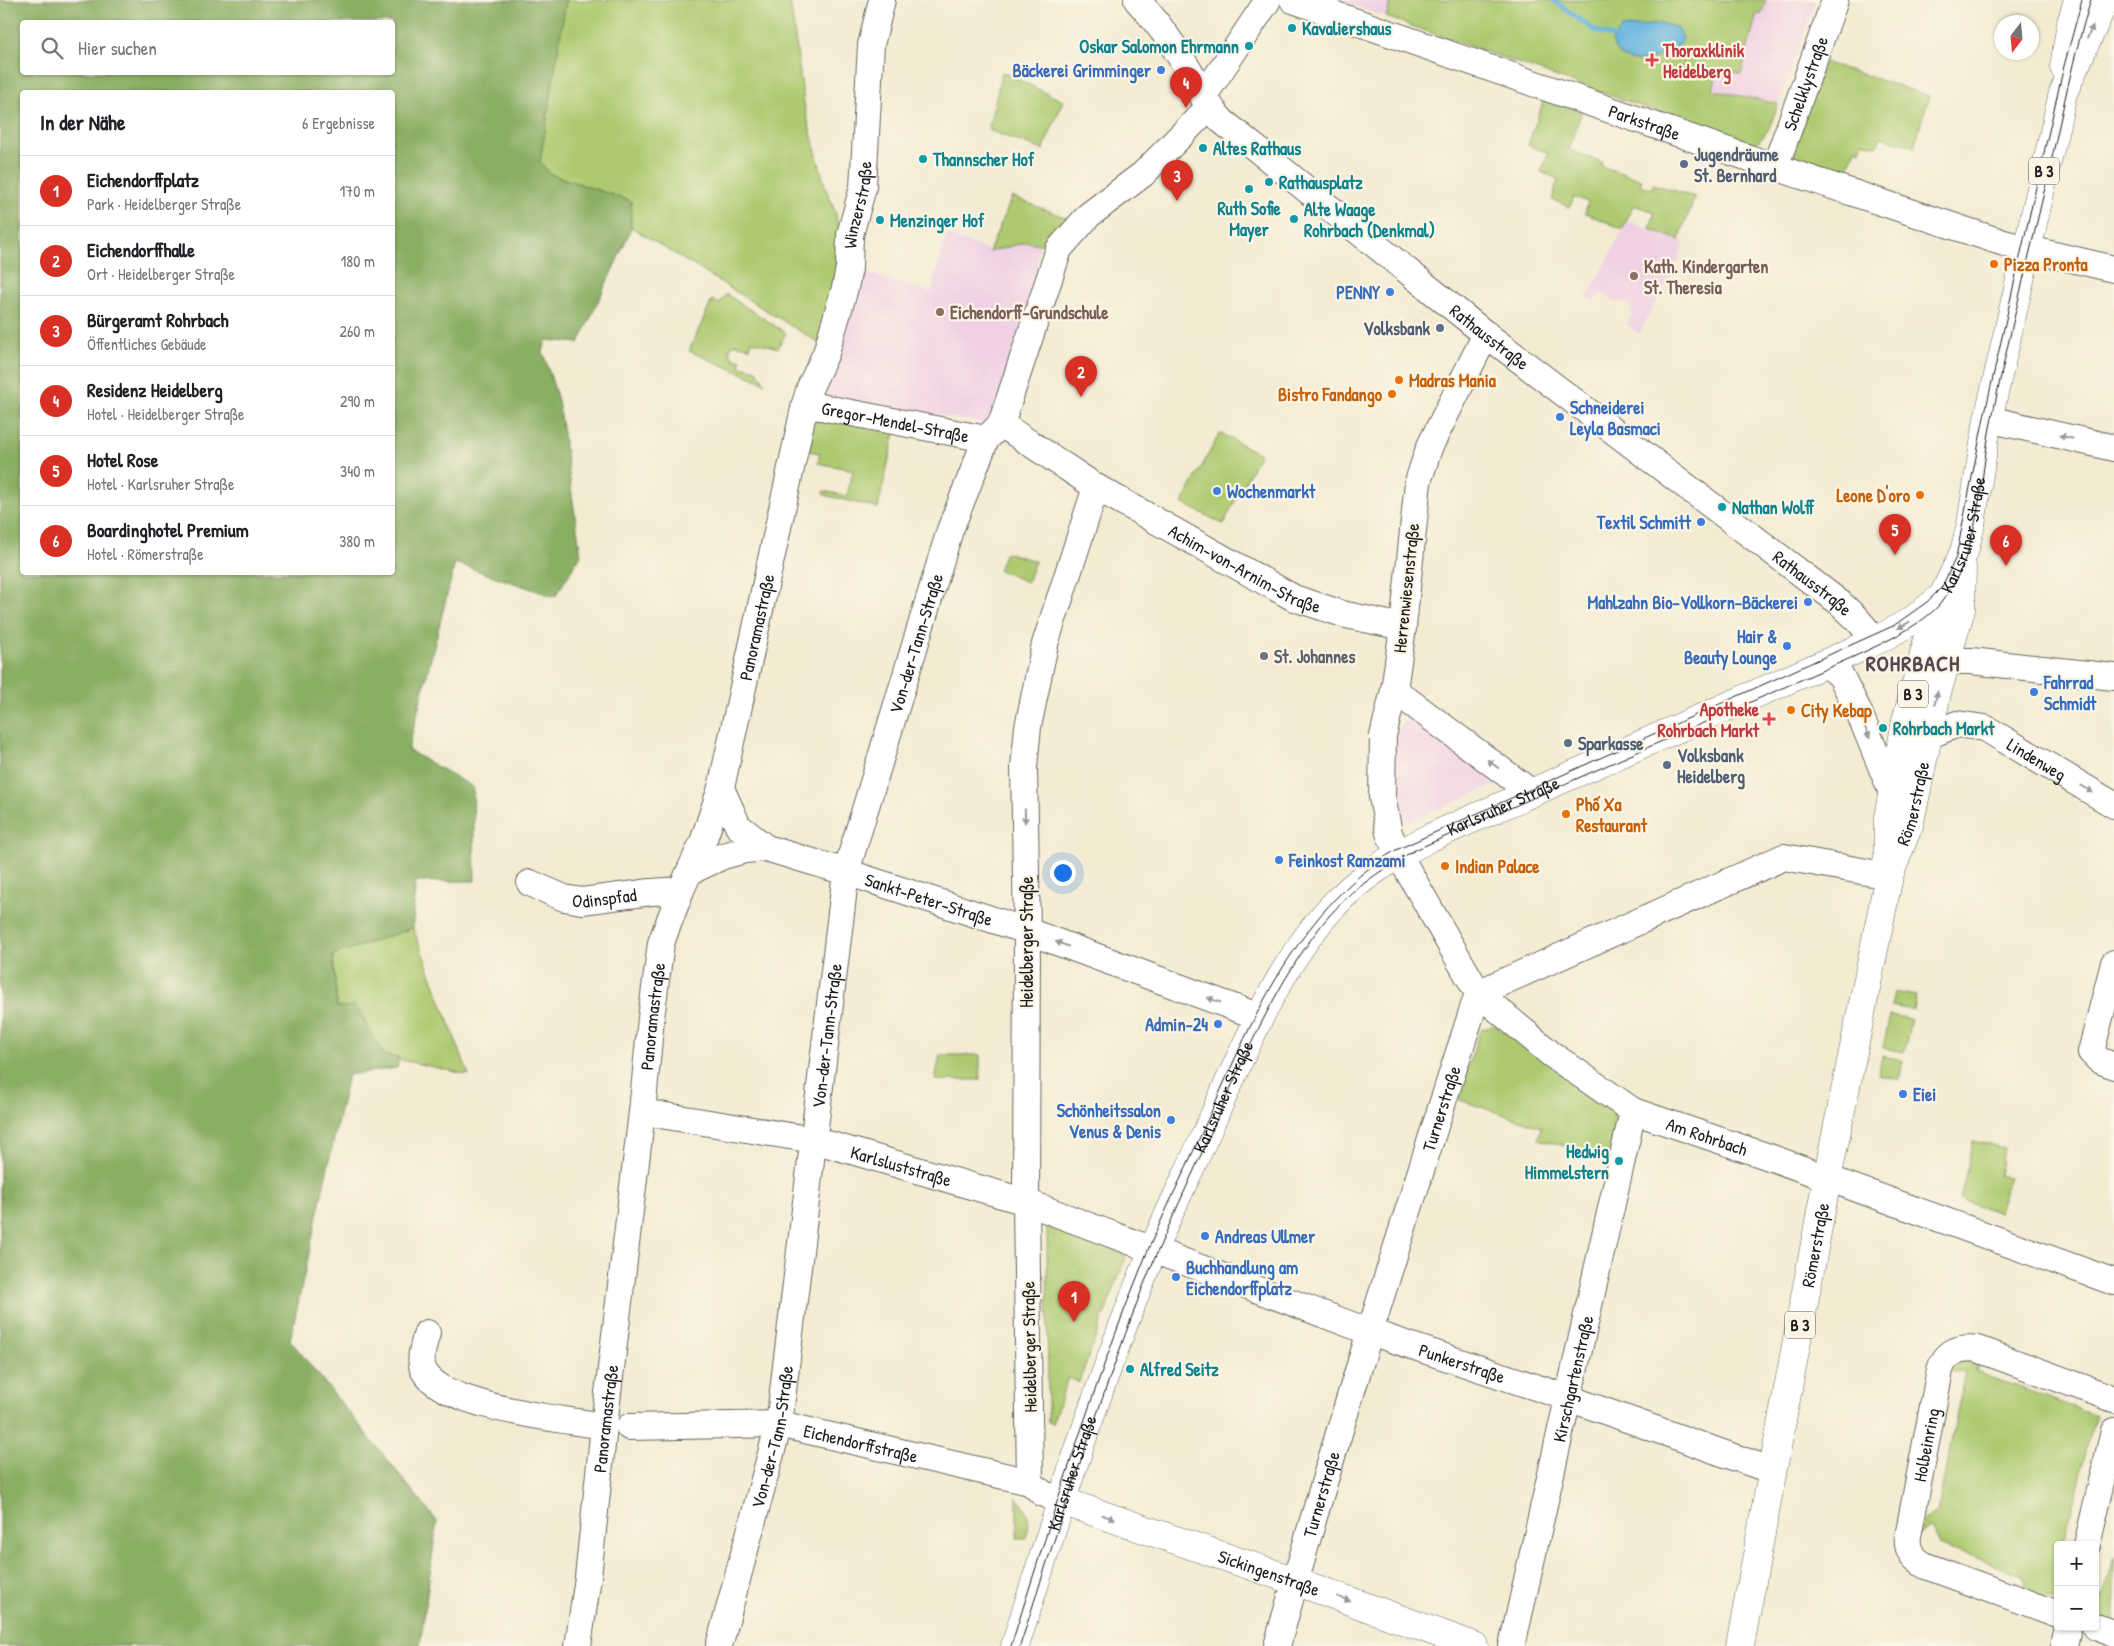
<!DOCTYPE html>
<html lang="de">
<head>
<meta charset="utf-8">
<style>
	:root { --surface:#fff; --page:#f2f2f2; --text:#202124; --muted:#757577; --line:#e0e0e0; --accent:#d93025 }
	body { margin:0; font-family:"Patrick Hand",sans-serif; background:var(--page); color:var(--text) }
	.controls { position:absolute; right:15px; bottom:15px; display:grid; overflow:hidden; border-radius:5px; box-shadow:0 1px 4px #0004 }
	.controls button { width:45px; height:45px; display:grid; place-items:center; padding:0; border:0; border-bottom:1px solid var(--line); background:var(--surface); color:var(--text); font:25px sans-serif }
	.compass { position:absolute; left:1994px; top:15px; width:45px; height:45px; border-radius:50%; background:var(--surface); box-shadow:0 1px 4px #0004; rotate:196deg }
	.you { position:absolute; left:1062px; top:872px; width:18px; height:18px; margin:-12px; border:4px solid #fff; border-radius:50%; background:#1a73e8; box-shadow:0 0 0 8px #1a73e833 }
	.badge { display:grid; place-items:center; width:32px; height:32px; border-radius:50%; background:var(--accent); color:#fff; font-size:16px; font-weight:700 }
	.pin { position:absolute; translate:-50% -41px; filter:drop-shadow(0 1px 2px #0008) }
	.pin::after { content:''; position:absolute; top:26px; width:18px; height:15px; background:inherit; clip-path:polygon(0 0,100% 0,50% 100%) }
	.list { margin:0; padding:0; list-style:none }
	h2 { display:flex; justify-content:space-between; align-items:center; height:65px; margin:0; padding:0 20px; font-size:21px }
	h2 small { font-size:16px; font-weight:400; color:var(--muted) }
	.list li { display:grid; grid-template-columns:32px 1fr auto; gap:15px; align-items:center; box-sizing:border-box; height:70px; padding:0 20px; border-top:1px solid var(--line) }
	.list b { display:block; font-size:19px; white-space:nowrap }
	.list p { margin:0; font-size:16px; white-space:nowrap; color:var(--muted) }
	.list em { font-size:16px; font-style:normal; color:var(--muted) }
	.icon { flex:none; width:28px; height:28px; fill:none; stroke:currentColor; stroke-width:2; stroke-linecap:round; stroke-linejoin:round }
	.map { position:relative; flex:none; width:2114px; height:1646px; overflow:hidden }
	.search { position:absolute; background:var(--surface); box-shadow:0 1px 4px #0004; left:20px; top:20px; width:375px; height:55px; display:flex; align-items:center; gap:12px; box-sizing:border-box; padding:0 18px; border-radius:5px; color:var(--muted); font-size:19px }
	.panel { position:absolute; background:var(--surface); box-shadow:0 1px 4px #0004; left:20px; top:90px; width:375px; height:485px; border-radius:5px }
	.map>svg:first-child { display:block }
</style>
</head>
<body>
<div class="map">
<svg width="2114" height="1646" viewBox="0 0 2114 1646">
	<rect width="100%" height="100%" fill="#fcf5e5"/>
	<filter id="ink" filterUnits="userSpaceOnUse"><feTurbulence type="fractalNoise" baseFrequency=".02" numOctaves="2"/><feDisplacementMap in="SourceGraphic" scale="10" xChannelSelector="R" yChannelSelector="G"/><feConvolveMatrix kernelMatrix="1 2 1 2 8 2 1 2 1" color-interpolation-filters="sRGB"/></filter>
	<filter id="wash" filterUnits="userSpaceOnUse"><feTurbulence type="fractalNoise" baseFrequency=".0096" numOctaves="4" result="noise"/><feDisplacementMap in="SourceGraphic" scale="20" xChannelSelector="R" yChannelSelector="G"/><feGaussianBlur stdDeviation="1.12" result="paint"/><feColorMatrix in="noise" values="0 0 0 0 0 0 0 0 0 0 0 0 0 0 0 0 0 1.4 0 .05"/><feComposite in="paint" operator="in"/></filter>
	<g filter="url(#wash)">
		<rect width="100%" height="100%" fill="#f3ebd2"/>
		<path fill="#f0d0e4" d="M1338,0H1816L1769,129L1758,142L1752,145Z
			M1012,197L1048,245H1040L1038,252L1037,257L1041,272L989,424L825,395L862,272L931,292L947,234L989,251Z
			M1628,221L1684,241L1678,261L1639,334L1626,324L1632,315L1630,306L1623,301L1614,302L1601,292L1594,301L1587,297Z
			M1409,720L1416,721L1501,782L1407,822L1401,816L1398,806L1395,784L1394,762L1399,730L1401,724Z"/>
		<path fill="#adca71" stroke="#647346" d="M566,0H790L805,110L825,186L836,214L840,238L835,277L819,343L631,227V201L550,174L540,162Z
			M1391,0H1766L1761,15L1757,13L1741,74L1718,68L1713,90L1778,104C1772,120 1769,137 1752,145L1386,17Z
			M1824,62L1929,96L1914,147L1881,137L1877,146L1863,142L1860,151L1855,149L1844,179L1791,160Z
			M1002,72L1063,101L1043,150L988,130Z
			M1544,99L1582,111L1569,150L1602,162L1601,166L1642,180L1640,185L1652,189L1653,184L1695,197L1679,240L1650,229L1655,212L1633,205L1623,229L1585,213L1588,202L1574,197L1570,207L1552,200L1558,179L1541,172L1548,153L1528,145Z
			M1012,197L1070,219L1048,245L1027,242L989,252Z
			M726,294L786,333L778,348L752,341L750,348L736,344L730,348V353L733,358L741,360L740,366L757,370L765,383L689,351L712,300L719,304Z
			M821,418L895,432L878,508L824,495V491L847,496L853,470L818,463L820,453L808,451L814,422Z
			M1220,433L1260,454L1223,524L1182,503Z
			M1005,552L1035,561L1027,582L998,570Z
			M413,928L469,1075L384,1056L356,1006L337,1007L333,955Z
			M1894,992L1916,996L1913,1010L1891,1006Z
			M1890,1015L1911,1019L1904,1052L1883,1048Z
			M1494,1025L1620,1115L1609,1157L1538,1139L1541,1127L1457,1099L1480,1031Z
			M940,1055H980V1080H935Z
			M1882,1056L1903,1060L1899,1080L1878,1075Z
			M1973,1141L2004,1148L1999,1175L2009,1177L1999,1213L1960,1199Z
			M1047,1225L1120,1250L1126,1257L1079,1382L1068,1378L1052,1424L1048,1422Z
			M1980,1357L1976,1372L2095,1415L2063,1545H2058V1565L2053,1583L2058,1585V1598C2047,1601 2038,1596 2028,1592L2024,1576L1940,1544L1930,1528L1917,1534L1919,1522L1937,1513L1965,1373L1949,1371L1951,1363Z
			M1017,1497C1029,1511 1031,1521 1026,1538H1017Z
			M2114,1556V1625L2095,1618V1596L2104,1597Z"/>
		<path fill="#8aae63" stroke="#536540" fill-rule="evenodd" d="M0,0H566L540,162L550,174L631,201V227L628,236L579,343L546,340L543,352L558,400L581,555L555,597L455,563L408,750L473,787L475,881L415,882L413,928L333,955L337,1007L356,1006L384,1055L399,1058L397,1068L348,1075L290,1340L437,1521L420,1646H0ZM22,22H392V72H22ZM22,92H392V572H22Z"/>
		<path fill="#63b3de" stroke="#40687d" d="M1657,24C1669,24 1680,26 1683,39C1679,51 1646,63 1634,61C1627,60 1621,57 1617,51C1613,47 1612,42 1613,37L1622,28Z"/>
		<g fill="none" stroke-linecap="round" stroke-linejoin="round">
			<path stroke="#63b3de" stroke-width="5" d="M1553,0L1594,30L1613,37"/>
		</g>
	</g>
	<g filter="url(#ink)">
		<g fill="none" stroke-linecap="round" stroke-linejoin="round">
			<g stroke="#67645c" stroke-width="28">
				<g id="minor">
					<path id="s1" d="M1137,0C1157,21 1173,44 1188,69C1199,87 1207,105 1222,121L1483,332L1840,603L1857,619L1876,641"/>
					<path id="s2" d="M1293,0L1775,167L2007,244L2114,269"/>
					<path d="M1203,97L1268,0"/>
					<path id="s3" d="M1775,167L1835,0"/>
					<path id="s4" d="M1486,334L1429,448L1418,482L1403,627L1394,690L1383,736L1382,797L1389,833L1396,850L1478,993L1551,1054L1633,1111L1772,1158L2114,1282"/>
					<path id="s5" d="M805,404L986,439"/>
					<path d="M1988,419L2114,448"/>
					<path id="s6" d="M1001,424L1096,487L1294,598L1346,615L1403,627"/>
					<path d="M1945,661H1971L2114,677"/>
					<path d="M1822,666L1830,667L1841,676L1858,710L1892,793"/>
					<path d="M1394,690L1532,793"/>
					<path id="s7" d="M1928,736L1957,724L1985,728L2114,805"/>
					<path d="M721,788L738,826L766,848"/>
					<path id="s8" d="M691,871L723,856L745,850L766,848L846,872L1027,931L1260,1017"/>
					<path id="s9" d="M530,883L564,898L582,901L651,892L681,890"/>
					<path d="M2114,963L2091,1052L2099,1060L2114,1066"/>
					<path id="s10" d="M642,1112L814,1140L1026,1202L1370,1332L1568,1398L1773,1471"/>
					<path d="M427,1333C424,1344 418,1359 424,1371C443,1407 565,1420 604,1426"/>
					<path id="s11" d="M629,1427L779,1424L1030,1482"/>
					<path d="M1062,1501L1042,1493L1030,1482L1026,1202L1027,931L1024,767L1028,727L1045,644L1096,487"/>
					<path d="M2087,1545L2114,1431"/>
					<path id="s12" d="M2058,1614L1926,1566C1913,1559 1906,1551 1908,1536L1940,1370C1946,1351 1960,1346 1978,1349L2114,1399"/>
					<path d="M2095,1627L2114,1634"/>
					<path id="s13" d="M578,1646L588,1577L604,1426L642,1112L651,1018L661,943L681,890L703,842L721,788L805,404L810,387L826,353L845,288L849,268L850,235L863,187L871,45L882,0"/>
					<path id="s14" d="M719,1646L779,1424L846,872L950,530L986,439L1001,424L1059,249L1089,215L1143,174L1209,107"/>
					<path id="s15" d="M1277,1646C1338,1427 1408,1210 1478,993L1784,857L1889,876"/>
					<path id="s16" d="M1512,1646L1633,1111"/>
					<path d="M2064,1646L2068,1627"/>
				</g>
			</g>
			<g stroke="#67645c" stroke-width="29">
				<g id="major">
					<path d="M2064,67L2071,23L2078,0"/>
					<path d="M1888,860V817L1906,721L1929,635L1943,596"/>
					<path id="s17" d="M1062,1501L1295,1581L1474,1646"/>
					<path id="s18" d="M1015,1646C1055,1519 1096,1391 1146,1267C1166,1217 1191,1168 1213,1118C1244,1049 1279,965 1331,908C1359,877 1393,857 1429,838L1876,641L1913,620L1943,596L1964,552L1971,524L1988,419L2063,93L2105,0"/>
					<path id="s19" d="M1740,1646L1827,1179L1889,876L1910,822L1937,693L1961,609L1962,567"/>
				</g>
			</g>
			<use href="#minor" stroke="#fff" stroke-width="26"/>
			<use href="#major" stroke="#fff" stroke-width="28"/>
			<path stroke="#1c1c1c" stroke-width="1" d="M1011,1646C1053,1513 1095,1380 1148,1250C1164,1213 1182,1176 1199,1139C1246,1035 1292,912 1396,850L1893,626L1927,602L1942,587L1956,557L1984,417L2022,248L2064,66L2082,0
				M1020,1646C1058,1526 1098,1407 1142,1289C1161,1241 1183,1195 1204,1148C1238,1072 1270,993 1320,927C1345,894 1380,870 1415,850L1821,671C1853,657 1919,630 1940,604C1983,550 1978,481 1992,418C2009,335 2030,253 2049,171C2062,114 2073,56 2091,0"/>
		</g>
		<defs><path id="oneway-solid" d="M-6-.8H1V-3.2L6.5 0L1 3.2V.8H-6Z" transform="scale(1.25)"/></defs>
		<g fill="#999">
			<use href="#oneway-solid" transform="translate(2090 32) rotate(-66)"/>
			<use href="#oneway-solid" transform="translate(2066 437) rotate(-167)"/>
			<use href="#oneway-solid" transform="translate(1904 625) rotate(150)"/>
			<use href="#oneway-solid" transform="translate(1936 698) rotate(-78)"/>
			<use href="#oneway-solid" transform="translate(1867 732) rotate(67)"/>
			<use href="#oneway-solid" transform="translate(1493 764) rotate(-143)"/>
			<use href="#oneway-solid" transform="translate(2087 789) rotate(31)"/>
			<use href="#oneway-solid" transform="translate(1025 816) rotate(89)"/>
			<use href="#oneway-solid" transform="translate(1062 944) rotate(-160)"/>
			<use href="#oneway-solid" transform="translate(1214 1000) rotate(-160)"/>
			<use href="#oneway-solid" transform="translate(1108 1517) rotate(19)"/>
			<use href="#oneway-solid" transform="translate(1344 1599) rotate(20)"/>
		</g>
	</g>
	<g fill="#0f9aa8" stroke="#fcf5e5" stroke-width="2">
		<circle cx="1292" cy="28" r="5"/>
		<circle cx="1249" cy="46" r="5"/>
		<circle cx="1203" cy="148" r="5"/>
		<circle cx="923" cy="159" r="5"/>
		<circle cx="1269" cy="182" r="5"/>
		<circle cx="1249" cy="189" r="5"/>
		<circle cx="1294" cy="219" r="5"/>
		<circle cx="880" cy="220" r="5"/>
		<circle cx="1722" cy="507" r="5"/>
		<circle cx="1883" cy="728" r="5"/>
		<circle cx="1619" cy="1161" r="5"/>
		<circle cx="1130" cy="1369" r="5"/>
	</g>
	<g fill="#e0444e" stroke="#fcf5e5" stroke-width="2">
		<path d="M1649.5 52.5h5v5h5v5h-5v5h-5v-5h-5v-5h5z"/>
		<path d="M1766.5 711.5h5v5h5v5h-5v5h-5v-5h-5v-5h5z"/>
	</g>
	<g fill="#3f7fe0" stroke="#fcf5e5" stroke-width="2">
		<circle cx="1161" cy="70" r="5"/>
		<circle cx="1390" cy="292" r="5"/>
		<circle cx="1560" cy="417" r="5"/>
		<circle cx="1217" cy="491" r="5"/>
		<circle cx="1701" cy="522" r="5"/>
		<circle cx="1808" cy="602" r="5"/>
		<circle cx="1787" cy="646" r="5"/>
		<circle cx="2034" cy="692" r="5"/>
		<circle cx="1279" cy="860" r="5"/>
		<circle cx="1218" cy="1024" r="5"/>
		<circle cx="1903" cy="1094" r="5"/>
		<circle cx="1171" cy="1120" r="5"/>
		<circle cx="1205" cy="1236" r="5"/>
		<circle cx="1176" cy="1277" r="5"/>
	</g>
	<g fill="#5c6f8a" stroke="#fcf5e5" stroke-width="2">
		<circle cx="1684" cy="164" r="5"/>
		<circle cx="1440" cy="328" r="5"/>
		<circle cx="1568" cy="743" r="5"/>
		<circle cx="1667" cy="765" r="5"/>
	</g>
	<g fill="#e8710a" stroke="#fcf5e5" stroke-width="2">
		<circle cx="1994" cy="264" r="5"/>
		<circle cx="1399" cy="380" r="5"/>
		<circle cx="1392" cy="394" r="5"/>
		<circle cx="1920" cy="495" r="5"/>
		<circle cx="1791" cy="710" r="5"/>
		<circle cx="1566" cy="814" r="5"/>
		<circle cx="1445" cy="866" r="5"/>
	</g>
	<g fill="#8d6e63" stroke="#fcf5e5" stroke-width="2">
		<circle cx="1634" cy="276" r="5"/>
		<circle cx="940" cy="312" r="5"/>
	</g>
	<circle fill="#6b7280" stroke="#fcf5e5" stroke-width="2" cx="1264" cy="656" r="5"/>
	<g text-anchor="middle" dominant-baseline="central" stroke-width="4.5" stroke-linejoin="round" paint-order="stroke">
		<g fill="#fcf5e5" stroke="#5f5d58" stroke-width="1">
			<rect x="2029" y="157.5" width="30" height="27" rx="4"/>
			<rect x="1898" y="680.5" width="30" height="27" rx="4"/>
			<rect x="1785" y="1311.5" width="30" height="27" rx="4"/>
		</g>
		<g font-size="16" font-weight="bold" fill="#1c1c1c">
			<text x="2044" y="171">B 3</text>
			<text x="1913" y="694">B 3</text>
			<text x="1800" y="1325">B 3</text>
		</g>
		<g font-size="18" font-weight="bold" fill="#0d838f" stroke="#fcf5e5" text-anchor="start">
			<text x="1302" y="28">Kavaliershaus</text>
			<text x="1239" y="46" text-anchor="end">Oskar Salomon Ehrmann</text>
			<text x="1213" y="148">Altes Rathaus</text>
			<text x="933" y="159">Thannscher Hof</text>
			<text x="1279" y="182">Rathausplatz</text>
			<text x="1249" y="208" text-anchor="middle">Ruth Sofie<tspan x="1249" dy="21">Mayer</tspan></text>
			<text x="1304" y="209">Alte Waage<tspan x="1304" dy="21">Rohrbach (Denkmal)</tspan></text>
			<text x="890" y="220">Menzinger Hof</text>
			<text x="1732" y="507">Nathan Wolff</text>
			<text x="1893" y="728">Rohrbach Markt</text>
			<text x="1609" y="1151" text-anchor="end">Hedwig<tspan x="1609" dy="21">Himmelstern</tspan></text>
			<text x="1140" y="1369">Alfred Seitz</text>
		</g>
		<g font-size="18" font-weight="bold" fill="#be3a42" stroke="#fcf5e5" text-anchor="start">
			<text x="1663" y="50">Thoraxklinik<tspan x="1663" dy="21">Heidelberg</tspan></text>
			<text x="1759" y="709" text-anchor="end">Apotheke<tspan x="1759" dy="21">Rohrbach Markt</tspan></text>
		</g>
		<g font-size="18" font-weight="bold" fill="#366cbe" stroke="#fcf5e5" text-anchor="end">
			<text x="1151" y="70">Bäckerei Grimminger</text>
			<text x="1380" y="292">PENNY</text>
			<text x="1570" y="407" text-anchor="start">Schneiderei<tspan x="1570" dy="21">Leyla Basmaci</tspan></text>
			<text x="1227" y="491" text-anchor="start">Wochenmarkt</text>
			<text x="1691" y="522">Textil Schmitt</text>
			<text x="1798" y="602">Mahlzahn Bio-Vollkorn-Bäckerei</text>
			<text x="1777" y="636">Hair &amp;<tspan x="1777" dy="21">Beauty Lounge</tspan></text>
			<text x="2044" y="682" text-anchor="start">Fahrrad<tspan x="2044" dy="21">Schmidt</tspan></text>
			<text x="1289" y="860" text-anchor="start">Feinkost Ramzami</text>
			<text x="1208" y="1024">Admin-24</text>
			<text x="1913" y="1094" text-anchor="start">Eiei</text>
			<text x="1161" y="1110">Schönheitssalon<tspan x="1161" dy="21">Venus &amp; Denis</tspan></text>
			<text x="1215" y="1236" text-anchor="start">Andreas Ullmer</text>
			<text x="1186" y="1267" text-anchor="start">Buchhandlung am<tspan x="1186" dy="21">Eichendorffplatz</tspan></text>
		</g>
		<g font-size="18" fill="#1c1c1c" stroke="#fcf5e5">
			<text stroke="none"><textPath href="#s3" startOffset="89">Schelklystraße</textPath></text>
			<text stroke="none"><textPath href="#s2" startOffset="372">Parkstraße</textPath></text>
			<text stroke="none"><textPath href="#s13" startOffset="1475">Winzerstraße</textPath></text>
			<text stroke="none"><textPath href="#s1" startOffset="492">Rathausstraße</textPath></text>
			<text stroke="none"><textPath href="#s5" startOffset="92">Gregor-Mendel-Straße</textPath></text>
			<text stroke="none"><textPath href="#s18" startOffset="1562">Karlsruher Straße</textPath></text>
			<text stroke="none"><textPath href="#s6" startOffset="284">Achim-von-Arnim-Straße</textPath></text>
			<text stroke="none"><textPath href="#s1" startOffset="898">Rathausstraße</textPath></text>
			<text transform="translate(1406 588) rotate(-84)">Herrenwiesenstraße</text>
			<text stroke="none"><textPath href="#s13" startOffset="1039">Panoramastraße</textPath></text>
			<text stroke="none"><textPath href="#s14" startOffset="1025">Von-der-Tann-Straße</textPath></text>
			<text stroke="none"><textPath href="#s7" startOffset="120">Lindenweg</textPath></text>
			<text stroke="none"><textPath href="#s19" startOffset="861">Römerstraße</textPath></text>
			<text stroke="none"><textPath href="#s18" startOffset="1008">Karlsruher Straße</textPath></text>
			<text stroke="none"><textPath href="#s9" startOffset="78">Odinspfad</textPath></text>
			<text stroke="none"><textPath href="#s8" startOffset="250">Sankt-Peter-Straße</textPath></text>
			<text transform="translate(1026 942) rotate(-90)">Heidelberger Straße</text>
			<text stroke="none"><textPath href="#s13" startOffset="634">Panoramastraße</textPath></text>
			<text stroke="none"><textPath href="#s14" startOffset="621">Von-der-Tann-Straße</textPath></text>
			<text stroke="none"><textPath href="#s18" startOffset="588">Karlsruher Straße</textPath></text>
			<text stroke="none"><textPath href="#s15" startOffset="562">Turnerstraße</textPath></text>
			<text stroke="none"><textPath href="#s4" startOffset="974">Am Rohrbach</textPath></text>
			<text stroke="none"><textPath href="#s10" startOffset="265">Karlsluststraße</textPath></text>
			<text stroke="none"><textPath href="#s19" startOffset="408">Römerstraße</textPath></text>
			<text transform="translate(1029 1347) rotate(-91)">Heidelberger Straße</text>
			<text stroke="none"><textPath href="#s10" startOffset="860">Punkerstraße</textPath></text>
			<text stroke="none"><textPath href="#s16" startOffset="274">Kirschgartenstraße</textPath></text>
			<text stroke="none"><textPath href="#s13" startOffset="229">Panoramastraße</textPath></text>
			<text stroke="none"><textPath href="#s14" startOffset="216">Von-der-Tann-Straße</textPath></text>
			<text stroke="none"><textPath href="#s11" startOffset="234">Eichendorffstraße</textPath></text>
			<text stroke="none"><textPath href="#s12" startOffset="271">Holbeinring</textPath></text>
			<text stroke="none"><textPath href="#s18" startOffset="182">Karlsruher Straße</textPath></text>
			<text stroke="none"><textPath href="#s15" startOffset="158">Turnerstraße</textPath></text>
			<text stroke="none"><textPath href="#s17" startOffset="219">Sickingenstraße</textPath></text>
		</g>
		<g font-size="18" font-weight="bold" fill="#4e5e75" stroke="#fcf5e5" text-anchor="start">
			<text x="1694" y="154">Jugendräume<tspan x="1694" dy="21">St. Bernhard</tspan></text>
			<text x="1430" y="328" text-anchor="end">Volksbank</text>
			<text x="1578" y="743">Sparkasse</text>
			<text x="1677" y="755">Volksbank<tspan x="1677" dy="21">Heidelberg</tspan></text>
		</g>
		<g font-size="18" font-weight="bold" fill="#c56008" stroke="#fcf5e5" text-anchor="start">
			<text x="2004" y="264">Pizza Pronta</text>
			<text x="1409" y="380">Madras Mania</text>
			<text x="1382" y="394" text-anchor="end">Bistro Fandango</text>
			<text x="1910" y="495" text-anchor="end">Leone D'oro</text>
			<text x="1801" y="710">City Kebap</text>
			<text x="1576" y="804">Phố Xa<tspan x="1576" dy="21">Restaurant</tspan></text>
			<text x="1455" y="866">Indian Palace</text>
		</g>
		<g font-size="18" font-weight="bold" fill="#785e54" stroke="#fcf5e5" text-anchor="start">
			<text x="1644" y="266">Kath. Kindergarten<tspan x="1644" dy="21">St. Theresia</tspan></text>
			<text x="950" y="312">Eichendorff-Grundschule</text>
		</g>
		<g font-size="18" font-weight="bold" fill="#5b616d" stroke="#fcf5e5" text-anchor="start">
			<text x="1274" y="656">St. Johannes</text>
		</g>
		<g font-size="22" font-weight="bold" letter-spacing="1" fill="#594551" stroke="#fcf5e5">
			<text x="1913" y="663">ROHRBACH</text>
		</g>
	</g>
</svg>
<div class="controls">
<button>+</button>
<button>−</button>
</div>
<svg class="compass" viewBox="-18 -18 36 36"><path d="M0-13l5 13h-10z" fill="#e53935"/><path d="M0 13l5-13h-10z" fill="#757577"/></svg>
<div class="you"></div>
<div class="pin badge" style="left:1074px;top:1322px">1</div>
<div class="pin badge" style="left:1081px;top:397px">2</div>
<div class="pin badge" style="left:1177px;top:201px">3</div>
<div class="pin badge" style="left:1186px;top:108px">4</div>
<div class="pin badge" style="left:1895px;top:555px">5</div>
<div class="pin badge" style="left:2006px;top:566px">6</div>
<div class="search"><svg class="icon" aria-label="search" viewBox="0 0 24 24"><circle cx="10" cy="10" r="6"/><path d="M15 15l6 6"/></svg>Hier suchen</div>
<section class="panel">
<h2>In der Nähe<small>6 Ergebnisse</small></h2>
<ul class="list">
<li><span class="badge">1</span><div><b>Eichendorffplatz</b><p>Park · Heidelberger Straße</p></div><em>170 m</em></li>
<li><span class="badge">2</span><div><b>Eichendorffhalle</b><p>Ort · Heidelberger Straße</p></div><em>180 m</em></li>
<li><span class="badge">3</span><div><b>Bürgeramt Rohrbach</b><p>Öffentliches Gebäude</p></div><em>260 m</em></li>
<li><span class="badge">4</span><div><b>Residenz Heidelberg</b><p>Hotel · Heidelberger Straße</p></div><em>290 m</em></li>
<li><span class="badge">5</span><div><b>Hotel Rose</b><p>Hotel · Karlsruher Straße</p></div><em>340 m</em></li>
<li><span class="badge">6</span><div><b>Boardinghotel Premium</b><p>Hotel · Römerstraße</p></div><em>380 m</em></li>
</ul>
</section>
</div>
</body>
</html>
